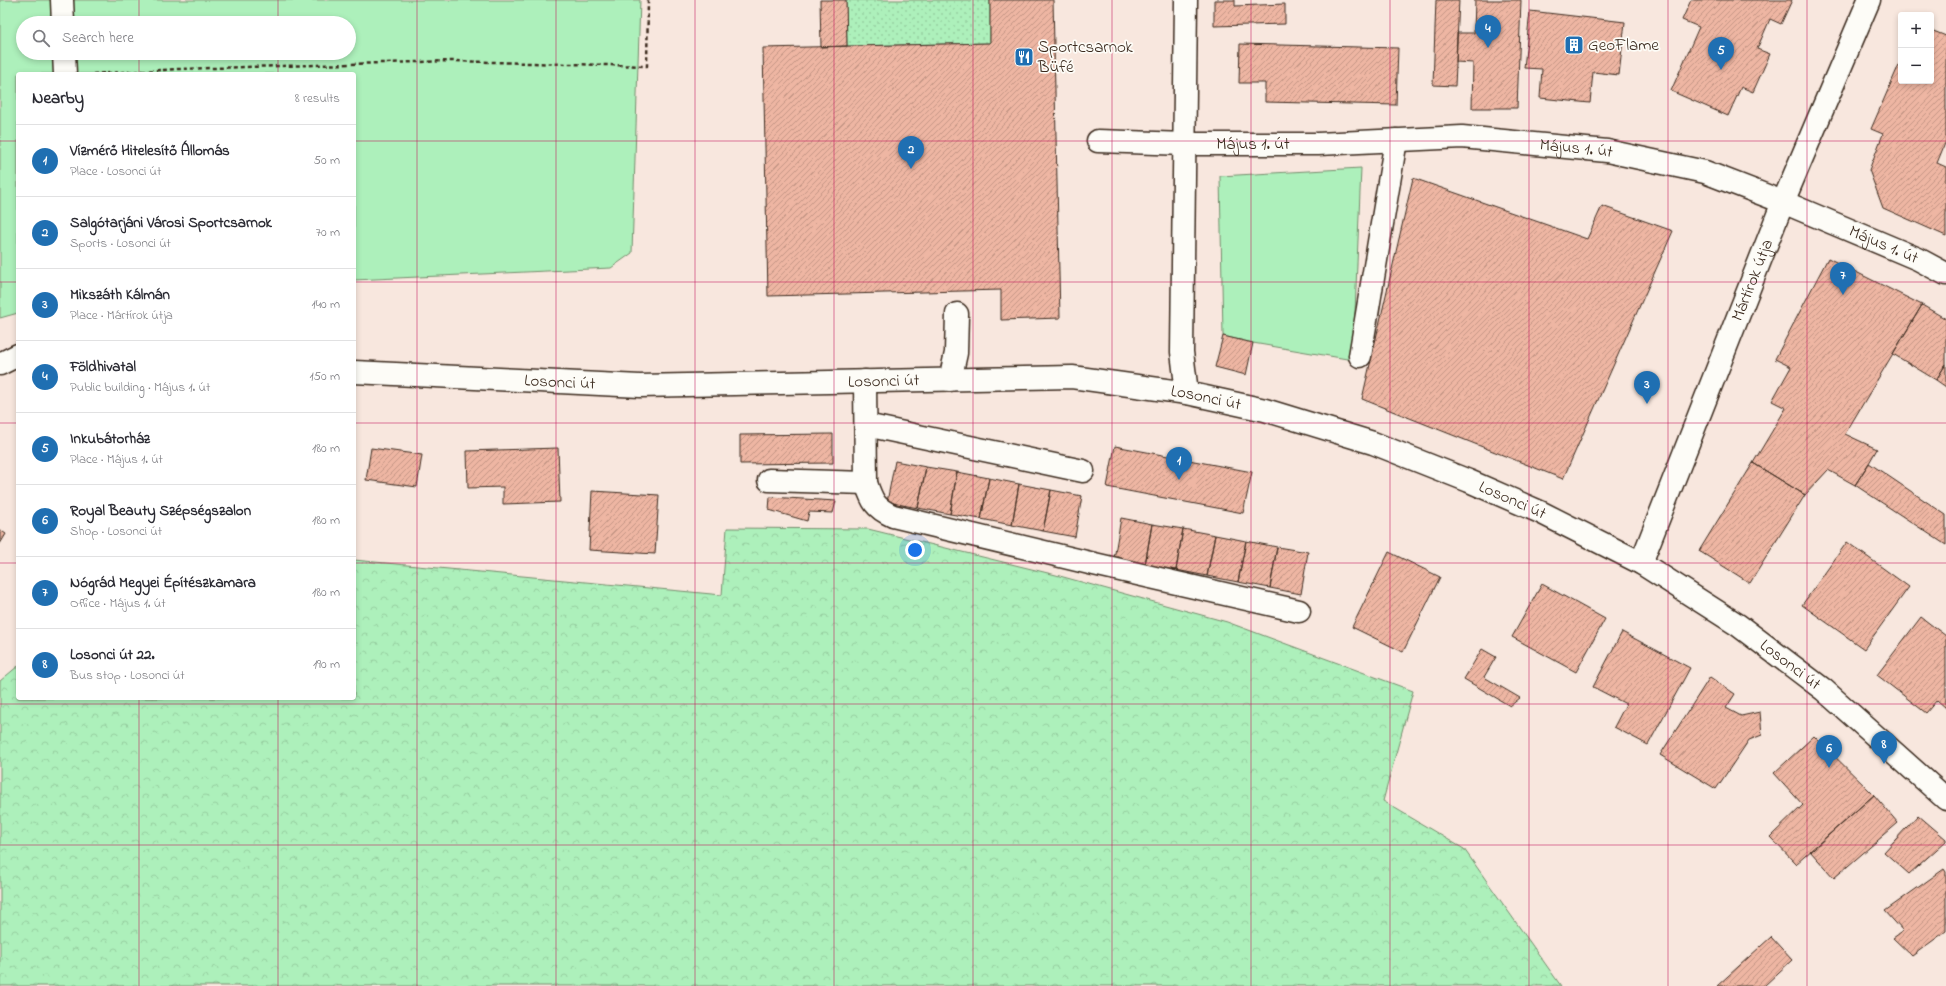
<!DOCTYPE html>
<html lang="en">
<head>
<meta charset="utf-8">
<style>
	:root { --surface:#fff; --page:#f2f2f3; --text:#2b2b33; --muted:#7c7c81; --line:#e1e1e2; --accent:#1f6fb2 }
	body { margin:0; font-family:"Indie Flower",sans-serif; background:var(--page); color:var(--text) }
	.controls { position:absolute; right:12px; top:12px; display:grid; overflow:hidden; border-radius:4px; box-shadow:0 2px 6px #0003 }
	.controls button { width:36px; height:36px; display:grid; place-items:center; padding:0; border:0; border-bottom:1px solid var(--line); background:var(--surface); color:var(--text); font:20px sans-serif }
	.you { position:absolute; left:915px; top:550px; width:14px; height:14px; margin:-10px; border:3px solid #fff; border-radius:50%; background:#1a73e8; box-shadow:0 0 0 6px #1a73e833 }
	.badge { display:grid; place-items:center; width:26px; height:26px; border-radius:50%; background:var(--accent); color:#fff; font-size:13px; font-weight:700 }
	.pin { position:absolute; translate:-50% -33px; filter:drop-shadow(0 1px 2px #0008) }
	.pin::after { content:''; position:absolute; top:21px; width:14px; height:12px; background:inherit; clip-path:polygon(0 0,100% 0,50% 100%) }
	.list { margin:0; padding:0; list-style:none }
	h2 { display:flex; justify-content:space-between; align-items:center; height:52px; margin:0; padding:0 16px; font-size:17px }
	h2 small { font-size:13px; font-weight:400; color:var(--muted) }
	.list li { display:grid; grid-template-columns:26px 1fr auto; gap:12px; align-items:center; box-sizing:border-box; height:72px; padding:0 16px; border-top:1px solid var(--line) }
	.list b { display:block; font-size:15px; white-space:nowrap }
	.list p { margin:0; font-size:13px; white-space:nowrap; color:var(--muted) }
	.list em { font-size:13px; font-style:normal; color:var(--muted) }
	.icon { flex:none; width:22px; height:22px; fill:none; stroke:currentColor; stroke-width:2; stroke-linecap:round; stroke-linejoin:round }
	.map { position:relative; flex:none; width:1946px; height:986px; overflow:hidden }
	.search { position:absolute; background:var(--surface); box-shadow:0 2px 6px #0003; left:16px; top:16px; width:340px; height:44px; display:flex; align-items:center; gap:10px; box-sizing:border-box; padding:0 14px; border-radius:22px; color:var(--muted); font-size:15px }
	.panel { position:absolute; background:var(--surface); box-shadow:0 2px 6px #0003; left:16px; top:72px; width:340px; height:628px; border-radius:4px }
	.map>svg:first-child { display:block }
</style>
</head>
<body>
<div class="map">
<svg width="1946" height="986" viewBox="0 0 1946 986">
	<defs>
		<pattern id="forest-crowns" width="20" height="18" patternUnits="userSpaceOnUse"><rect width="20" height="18" fill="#adf0bb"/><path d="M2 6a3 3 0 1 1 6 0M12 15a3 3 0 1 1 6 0" fill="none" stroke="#96cea0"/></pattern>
		<pattern id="garden-dots" width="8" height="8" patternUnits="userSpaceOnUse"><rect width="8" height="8" fill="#adf0bb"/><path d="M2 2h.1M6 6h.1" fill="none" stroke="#96cea0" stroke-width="1.8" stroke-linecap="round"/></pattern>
		<pattern id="building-hatch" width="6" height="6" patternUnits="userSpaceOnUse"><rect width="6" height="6" fill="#eeb6a3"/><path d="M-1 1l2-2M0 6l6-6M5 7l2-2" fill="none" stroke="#c29484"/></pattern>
	</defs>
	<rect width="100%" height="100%" fill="#f8e7de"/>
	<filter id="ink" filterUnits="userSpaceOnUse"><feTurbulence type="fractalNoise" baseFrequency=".025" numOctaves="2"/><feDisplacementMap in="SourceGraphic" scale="8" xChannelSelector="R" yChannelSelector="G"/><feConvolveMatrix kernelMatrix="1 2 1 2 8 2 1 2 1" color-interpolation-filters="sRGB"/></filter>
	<g filter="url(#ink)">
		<path fill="url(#forest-crowns)" stroke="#748d6c" d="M727,528L868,529L1056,575L1227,622L1413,691L1383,801L1464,849L1561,986H0V681L18,666V698H354V560L722,595Z"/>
		<path fill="#adf0bb" stroke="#748d6c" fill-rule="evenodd" d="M0,0H640L632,253L611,268L354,280V74H18V313L0,318ZM23,23H349V53H23Z
			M1361,168L1353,360L1253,343L1223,336L1220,176Z"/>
		<path fill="url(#garden-dots)" stroke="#748d6c" d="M846,0H990V43L847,46Z"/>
		<path fill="url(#building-hatch)" stroke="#3b2a1e" d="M820,0H846L847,46L821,47Z
			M990,0H1053L1060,318L1001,320V290L768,296L763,48L990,43Z
			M1214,0H1235V6L1285,4V24L1214,26Z
			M1436,0H1459L1455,86L1433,85Z
			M1475,0H1521L1517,108H1472L1473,63L1456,62L1457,33H1474Z
			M1691,0H1792L1781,24L1770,19L1757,49L1770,54L1753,92L1741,87L1728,116L1671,91L1699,27L1682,20Z
			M1530,11L1625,22L1619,75L1593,72L1590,103L1540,98L1542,69L1524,68Z
			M1931,30L1946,36V141L1937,163L1946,167V236L1883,208L1869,170L1883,134L1871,129L1901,60V81H1931Z
			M1240,44L1398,48L1396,105L1265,102V83H1239Z
			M1413,178L1587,239L1602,206L1673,231L1563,479L1362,399Z
			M1828,258L1922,305L1845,434L1877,449L1869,463L1855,485L1828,470L1805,495L1753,463L1786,408L1772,401L1791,367L1775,359Z
			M1922,305L1946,319V364L1936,380L1893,354Z
			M1223,336L1253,343L1246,375L1215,367Z
			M1946,364V387L1936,380Z
			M833,434V463L740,464V435Z
			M1115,446L1252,472L1243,513L1107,487Z
			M371,448L422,455L417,487L366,480Z
			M558,448L560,502L503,504V487L468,488L467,451Z
			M895,461L926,467L918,508L887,502Z
			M1753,463L1805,495L1750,583L1699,551Z
			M1869,463L1946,515V545L1855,485Z
			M926,467L957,472L950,514L918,508Z
			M957,472L989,478L981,519L950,514Z
			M989,478L1019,484L1012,525L981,519Z
			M1019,484L1051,490L1043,531L1012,525Z
			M1051,490L1082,496L1075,537L1043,531Z
			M592,491L659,495L655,554L589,550Z
			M770,497L836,501L833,513L809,512L807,521L769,510Z
			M1121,518L1152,524L1145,565L1114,559Z
			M1152,524L1183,529L1176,570L1145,565Z
			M1183,529L1215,535L1207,576L1176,570Z
			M0,530L6,534L0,544Z
			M1215,535L1246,541L1238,582L1207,576Z
			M1246,541L1277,547L1270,588L1238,582Z
			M1847,542L1909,587L1864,649L1802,605Z
			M1277,547L1308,552L1301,594L1270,588Z
			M1389,552L1440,577L1403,652L1352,627Z
			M1542,584L1605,619L1576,672L1512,637Z
			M1921,617L1946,636V708L1937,700L1926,713L1877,675Z
			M1622,632L1690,668L1648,745L1614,727L1626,704L1593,687Z
			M1482,649L1496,657L1484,677L1520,698L1510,706L1464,679Z
			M1710,677L1735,694L1726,708L1741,716L1760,712L1762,735L1749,740L1716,789L1660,755Z
			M1814,736L1874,795L1796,864L1770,837L1803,805L1774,773Z
			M1874,795L1898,823L1834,878L1810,851Z
			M1918,815L1946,839V841L1909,874L1884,852Z
			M1944,869L1946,872V931L1912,956L1893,938L1903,931L1885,911Z
			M1771,937L1792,960L1764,986H1717Z"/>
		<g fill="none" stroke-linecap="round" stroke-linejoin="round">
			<g stroke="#3b2a1e" stroke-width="25">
				<g id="minor">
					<path d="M62,0L63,23"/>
					<path d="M1186,0L1182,352L1187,393"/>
					<path d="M64,53L65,74"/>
					<path id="s1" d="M1098,141L1185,144H1318L1462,137L1607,151L1705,172L1783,202L1918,259L1946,274"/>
					<path d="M1360,356L1396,140"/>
					<path d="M0,364L18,355"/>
					<path id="s2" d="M354,372L640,386L1072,377L1187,393L1265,410L1373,443L1469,481L1540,512L1641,563L1738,625L1824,690L1946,799"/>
					<path d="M950,380L956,353L957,314"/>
					<path d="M865,381L866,483C872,501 875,508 893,516L1094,564L1299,611"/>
					<path d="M866,425L1083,471"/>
					<path d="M769,480L866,483"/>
					<path id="s3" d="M1641,563L1783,202L1869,0"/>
				</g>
			</g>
			<path stroke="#3b2a1e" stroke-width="2.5" stroke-dasharray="4 3" stroke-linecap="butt" d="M93,74L178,69L452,61L647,66L648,0"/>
			<use href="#minor" stroke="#fdfcf7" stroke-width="22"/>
		</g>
	</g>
	<path fill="none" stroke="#c2185b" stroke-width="1" stroke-opacity="0.55" d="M139,0V23M278,0V23M417,0V986M556,0V986M695,0V986M834,0V986M973,0V986M1112,0V986M1251,0V986M1390,0V986M1529,0V986M1668,0V986M1807,0V986M139,53V74M278,53V74M0,141H18M354,141H1946M0,282H18M354,282H1946M0,423H18M354,423H1946M0,563H18M354,563H1946M139,698V986M278,698V986M0,704H1946M0,845H1946"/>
	<defs>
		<g id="building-square" transform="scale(1)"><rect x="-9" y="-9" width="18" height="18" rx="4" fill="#1f6fb2" stroke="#fdfcf7"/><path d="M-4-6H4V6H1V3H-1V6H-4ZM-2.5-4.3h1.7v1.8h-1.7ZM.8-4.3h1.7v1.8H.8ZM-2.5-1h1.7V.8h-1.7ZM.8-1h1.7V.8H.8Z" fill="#fff"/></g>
		<g id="restaurant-square" transform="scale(1)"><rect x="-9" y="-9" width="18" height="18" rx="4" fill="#1f6fb2" stroke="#fdfcf7"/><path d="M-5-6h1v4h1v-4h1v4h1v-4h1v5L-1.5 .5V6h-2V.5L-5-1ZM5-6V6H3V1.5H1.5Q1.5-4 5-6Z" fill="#fff"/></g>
	</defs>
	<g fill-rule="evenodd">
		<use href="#building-square" x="1574" y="45"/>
		<use href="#restaurant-square" x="1024" y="57"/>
	</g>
	<g text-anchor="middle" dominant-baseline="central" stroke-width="3.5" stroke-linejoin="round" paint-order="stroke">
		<g font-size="17" fill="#3b2a1e" stroke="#fdfcf7" text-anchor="start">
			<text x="1588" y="45">GeoFlame</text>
			<text x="1038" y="47">Sportcsarnok<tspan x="1038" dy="20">Büfé</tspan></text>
		</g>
		<g font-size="17" fill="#3b2a1e" stroke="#fdfcf7">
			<text stroke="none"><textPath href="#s1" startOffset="155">Május 1. út</textPath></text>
			<text stroke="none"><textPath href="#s1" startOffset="479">Május 1. út</textPath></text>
			<text stroke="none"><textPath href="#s1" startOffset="803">Május 1. út</textPath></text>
			<text stroke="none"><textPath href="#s3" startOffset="304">Mártírok útja</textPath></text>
			<text stroke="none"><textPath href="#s2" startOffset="530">Losonci út</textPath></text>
			<text stroke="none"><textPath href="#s2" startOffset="206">Losonci út</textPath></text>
			<text stroke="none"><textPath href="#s2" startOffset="854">Losonci út</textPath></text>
			<text stroke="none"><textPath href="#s2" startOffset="1178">Losonci út</textPath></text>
			<text stroke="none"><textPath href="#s2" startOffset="1502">Losonci út</textPath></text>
		</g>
	</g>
</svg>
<div class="controls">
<button>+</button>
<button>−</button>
</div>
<div class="you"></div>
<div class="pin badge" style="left:1179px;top:480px">1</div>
<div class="pin badge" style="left:911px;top:169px">2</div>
<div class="pin badge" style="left:1647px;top:404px">3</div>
<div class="pin badge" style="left:1488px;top:48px">4</div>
<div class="pin badge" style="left:1721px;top:70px">5</div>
<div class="pin badge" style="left:1829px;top:768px">6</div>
<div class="pin badge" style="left:1843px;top:295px">7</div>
<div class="pin badge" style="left:1884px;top:764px">8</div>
<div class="search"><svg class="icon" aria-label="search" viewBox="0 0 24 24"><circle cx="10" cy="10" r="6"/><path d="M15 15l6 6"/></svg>Search here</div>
<section class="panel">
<h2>Nearby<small>8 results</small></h2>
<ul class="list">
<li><span class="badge">1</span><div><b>Vízmérő Hitelesítő Állomás</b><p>Place · Losonci út</p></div><em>50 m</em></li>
<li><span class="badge">2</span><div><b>Salgótarjáni Városi Sportcsarnok</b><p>Sports · Losonci út</p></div><em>70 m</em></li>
<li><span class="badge">3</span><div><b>Mikszáth Kálmán</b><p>Place · Mártírok útja</p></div><em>140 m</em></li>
<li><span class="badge">4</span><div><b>Földhivatal</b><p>Public building · Május 1. út</p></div><em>150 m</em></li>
<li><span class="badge">5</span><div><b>Inkubátorház</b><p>Place · Május 1. út</p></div><em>180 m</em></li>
<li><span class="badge">6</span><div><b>Royal Beauty Szépségszalon</b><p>Shop · Losonci út</p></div><em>180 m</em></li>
<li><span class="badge">7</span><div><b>Nógrád Megyei Építészkamara</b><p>Office · Május 1. út</p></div><em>180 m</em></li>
<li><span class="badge">8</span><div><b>Losonci út 22.</b><p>Bus stop · Losonci út</p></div><em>190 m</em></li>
</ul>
</section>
</div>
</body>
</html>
